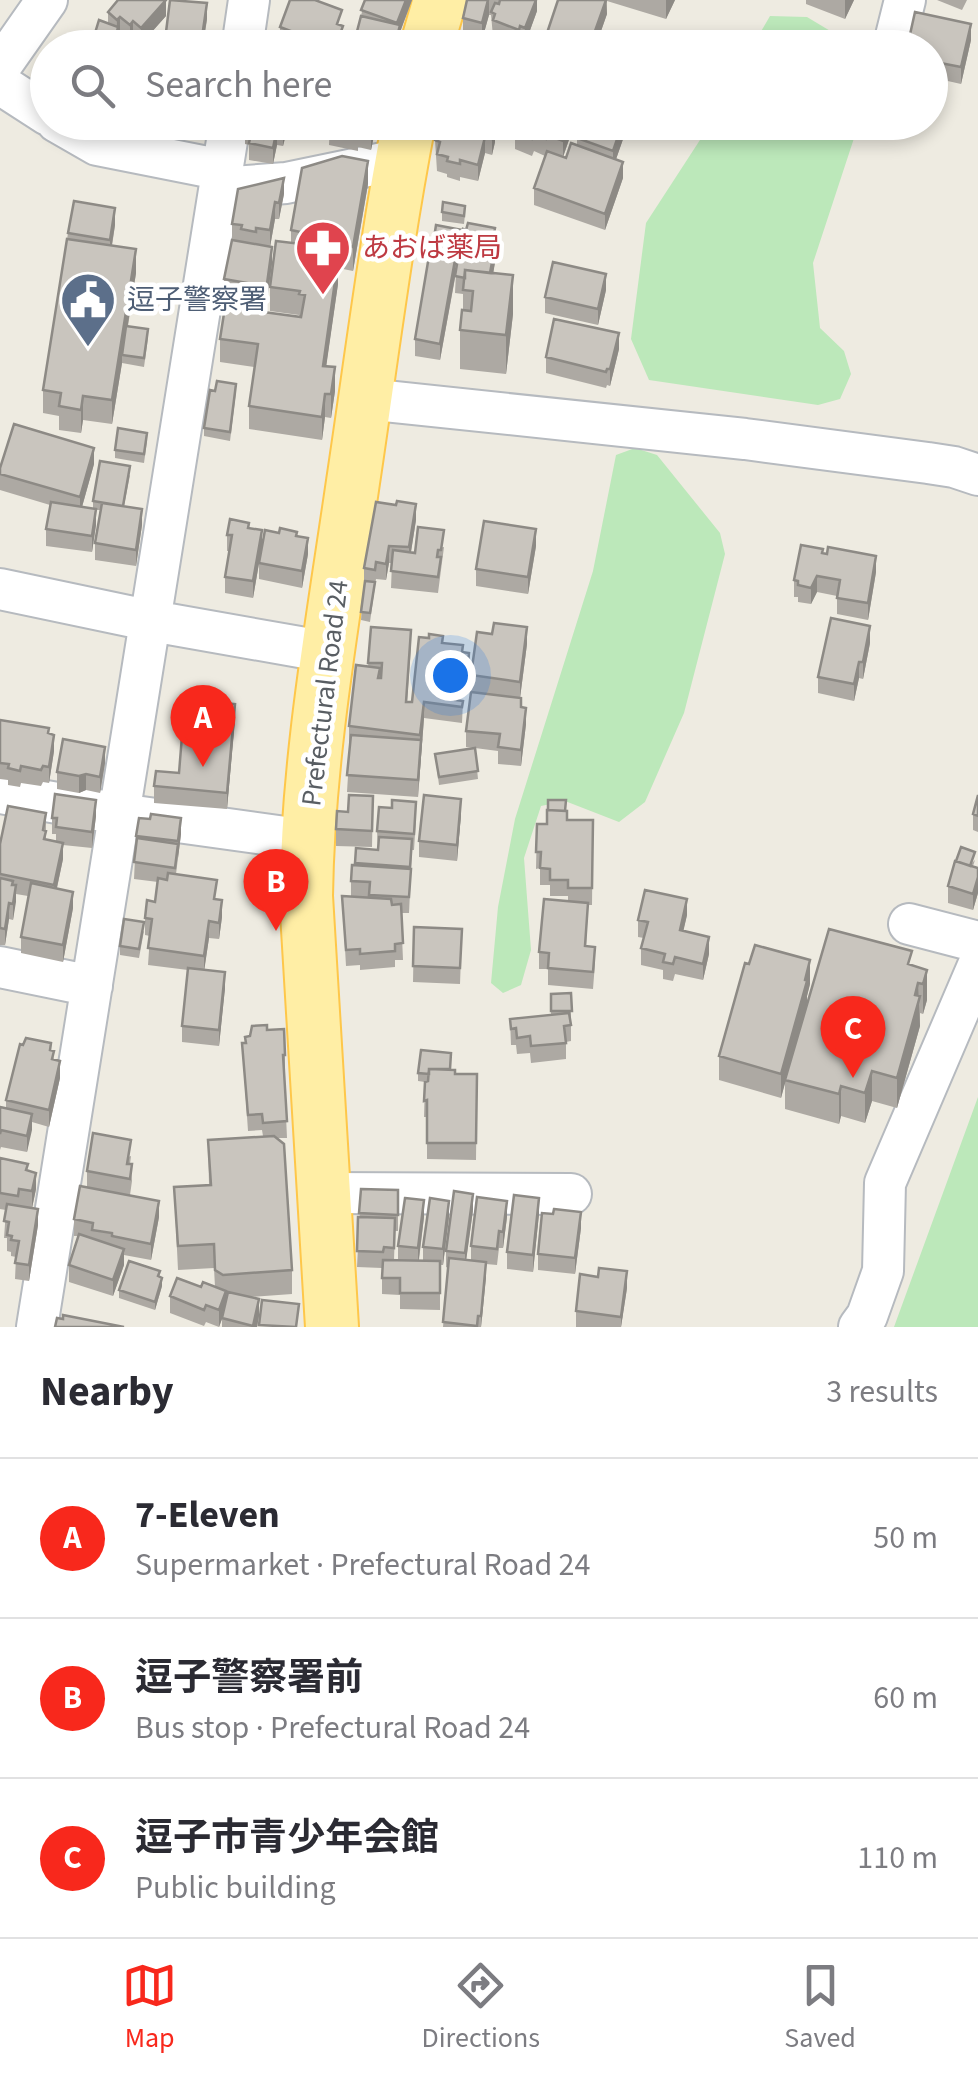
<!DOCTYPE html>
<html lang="en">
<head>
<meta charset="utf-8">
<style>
	:root { --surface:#fff; --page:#f7f7f7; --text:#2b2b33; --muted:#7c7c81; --line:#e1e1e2; --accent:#f8281c }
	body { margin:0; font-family:"Source Sans 3","Noto Sans JP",sans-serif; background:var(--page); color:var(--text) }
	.you { position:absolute; left:450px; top:675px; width:35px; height:35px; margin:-25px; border:8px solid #fff; border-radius:50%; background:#1a73e8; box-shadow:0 0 0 15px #1a73e833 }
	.badge { display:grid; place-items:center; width:65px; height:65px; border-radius:50%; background:var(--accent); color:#fff; font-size:32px; font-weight:700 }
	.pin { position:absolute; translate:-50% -82px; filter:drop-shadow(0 2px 5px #0008) }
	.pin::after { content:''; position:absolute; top:52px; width:35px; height:30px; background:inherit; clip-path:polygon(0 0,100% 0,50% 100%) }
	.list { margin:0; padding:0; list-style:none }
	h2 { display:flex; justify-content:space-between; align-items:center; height:130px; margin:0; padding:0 40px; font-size:42px }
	h2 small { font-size:32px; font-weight:400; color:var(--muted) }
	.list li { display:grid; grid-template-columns:65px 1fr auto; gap:30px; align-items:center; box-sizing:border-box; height:160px; padding:0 40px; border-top:2px solid var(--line) }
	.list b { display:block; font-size:38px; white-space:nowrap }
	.list p { margin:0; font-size:32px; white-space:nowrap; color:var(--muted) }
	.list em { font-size:32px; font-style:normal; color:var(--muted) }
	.icon { flex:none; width:55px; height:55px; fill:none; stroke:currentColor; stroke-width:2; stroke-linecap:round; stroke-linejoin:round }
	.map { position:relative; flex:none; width:978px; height:1327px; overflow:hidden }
	.search { position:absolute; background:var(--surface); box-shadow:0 5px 15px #0003; left:30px; right:30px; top:30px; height:110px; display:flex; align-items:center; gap:25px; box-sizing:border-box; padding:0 35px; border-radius:55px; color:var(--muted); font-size:38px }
	.sheet { height:610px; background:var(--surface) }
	nav { display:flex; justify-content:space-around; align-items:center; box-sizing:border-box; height:140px; border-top:2px solid var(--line); background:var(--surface); font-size:28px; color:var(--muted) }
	nav a { display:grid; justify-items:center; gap:5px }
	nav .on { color:var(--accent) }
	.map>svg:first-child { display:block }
</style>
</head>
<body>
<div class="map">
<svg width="978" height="1327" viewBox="0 0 978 1327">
	<rect width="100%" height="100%" fill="#eeebe1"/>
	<path fill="#bce8ba" d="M770,16L807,17L857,47H752Z
		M711,123H859L813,263L820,328L844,351L851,374L840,399L818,405L649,380L631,339L646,223Z
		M635,448L657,455L720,533L725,554L684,713L645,802L619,822L565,801L541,806L524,858L531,950L521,985L503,993L491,983L498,907L515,819L593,571L616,455Z
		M978,1097V1327H894Z"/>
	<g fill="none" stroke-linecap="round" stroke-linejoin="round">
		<g stroke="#b6babf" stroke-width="44">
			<path id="minor" d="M242,48L249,0
				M893,48L905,0
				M0,67L47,0
				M0,84L48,115
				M57,122L97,145L223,170
				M220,188L286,183L402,159
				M366,399L745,439L928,463L954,467L978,475
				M0,589L152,621L328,652
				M0,793L120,814L307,840
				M909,924L978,942
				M0,967L92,986
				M323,1193L571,1194
				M37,1327L230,122
				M859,1327L867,1316L883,1271L885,1183L978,966"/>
		</g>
		<g stroke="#fec74a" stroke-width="56">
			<path id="major" d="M426,48L440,0
				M332,1327L306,896C308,757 333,620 353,482C371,362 386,241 409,122"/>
		</g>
		<use href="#minor" stroke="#fff" stroke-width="40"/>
		<use href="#major" stroke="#ffeea5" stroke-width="52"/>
	</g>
	<path fill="#ada9a3" d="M365,0H412L400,32L398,48H348L355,39Z
		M467,0H537V11L525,44L520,43L519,46L493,36L491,15H489L482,40L463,34V18Z
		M558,0H675L666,19L607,1V14L595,48H547V33Z
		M806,0H854L845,19L806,4Z
		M937,0H967L962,10Z
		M108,12L166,16L141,44L133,38L130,41L120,33L118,37L130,48L90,40L108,23Z
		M207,19L203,48H166V32Z
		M342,26L343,43L342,48H272L280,34V27Z
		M971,40L961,84L930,77V48Z
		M96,122H118L116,132Z
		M157,122H203L200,138L157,132Z
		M286,122V134L283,146L277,145L273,164L249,160V145L245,144V128Z
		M330,122H377L371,150L358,147V151L329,145Z
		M470,122H513L509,135L495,130V142L492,155L485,153L478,181L460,177V181L447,177V174L437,171L435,140L470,124Z
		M572,122V131L563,157L566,158L577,145V138L582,122H629L616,159L623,178L605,230L534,205V188L545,156L534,151L532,156L515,149V133Z
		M368,184L353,271L338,268V284L326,366L335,391L331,418L325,417L322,440L249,429V406L254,367L220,362V339L299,317V315L270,311V287L291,242V230Z
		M284,194L279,219H275L270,247L272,264L266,308L252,305V300L224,295V279L232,240V224Z
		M442,212L465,214L464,224L442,221Z
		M115,225L112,246L136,273L128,326L148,338L144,367L122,363L112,424L83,420L81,433L59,430V416L43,413V390L68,233Z
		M462,230L495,234L497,251L493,273L513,314L506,374L460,369V330L463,310V294L455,293L456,273L440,360L415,356V339L432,251Z
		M606,290L598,325L545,313V297Z
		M619,349L610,386L607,385L606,388L546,373V357Z
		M236,392L230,441L204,436V428Z
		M147,441L144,463L115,458V450Z
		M94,464L82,507L93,508V501L130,475L124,506L142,525L136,566L95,560V543L100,510H96V525L92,552L46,546V529L50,505L0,490V468Z
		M416,520L411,552L444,547L438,593L391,588L392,563H389L386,580L376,579L370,622L361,620L364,584V568Z
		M249,528L262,545L297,536L308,554L302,588L259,579V563L253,598L225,593V577L229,551H227V535Z
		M536,546L528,594L476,586V569Z
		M823,553L876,572L868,620L837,614V596L817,592L811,604L798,602V597H794V580Z
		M371,627L411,647L407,702H412L443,643L463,652L469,670L467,691H460L458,700L463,701L462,723L424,718L418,797L347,792L350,743H349V726L368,667Z
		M870,643L863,679L859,678L854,701L818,693V677Z
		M527,644L520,698L526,724L521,766L498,764V751L475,748L478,779L439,785L435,754L474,748L466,747V731L509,697L471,692V675Z
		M0,720L49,734L54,751L49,783L43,782L41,786L21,783L20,787L8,785V780L0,779Z
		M235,720L227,809L154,803V786L179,773Z
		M105,763L100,793L86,790L79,793L57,789V772Z
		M978,795V832L973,830V814Z
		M373,796L372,847L336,846V829L348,812Z
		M565,809L567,820H593L592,905H588L586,947L595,963L593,989L548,985V969H539V952L568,902V896H550V885H540V868L536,869L537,824H547Z
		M46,813V839L56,841V834H52V818L96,816L92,848L63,845V859L57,888L73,908L63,962L21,953V937L28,896L16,894L13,920L9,919L5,945H0V844Z
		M461,815L457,861L419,857V841Z
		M416,818L414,850H412L409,913H401L403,960H395V967L360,970V965L346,966L342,896H351V881L355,866L356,848L378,850L377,831Z
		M181,834L176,874L216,900L222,917L219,939L209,938L204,970L225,988L219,1046L182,1042V1026L188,970L148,965L150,936L145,935V918L155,902L158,882L134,879L136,836Z
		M975,860L973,866L978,868V893L973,910L948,903V886Z
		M687,915L683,931L709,954L703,980L675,974L673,981L663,979V970L641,965V948L644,938L638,937V920Z
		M414,927L462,929L460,984L413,982Z
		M144,931L139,958L120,955V946Z
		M912,965L927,970V1000L923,1014L920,1013V1026L897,1108L872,1101L865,1123L841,1116L839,1124L785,1109V1082L781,1098L719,1080V1056L810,984L807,996V1004Z
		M571,993V1041L566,1042V1059L531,1063L530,1053L517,1054L516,1045H511L510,1019L551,1015V994Z
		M267,1030L285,1055V1071H284L287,1138H277L292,1270V1294L249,1297L259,1316L257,1327H222V1319L219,1327L206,1322L204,1326L170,1313V1296L201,1287H215L214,1268L178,1270L174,1187L209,1185L208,1140L263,1136L262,1130L248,1131L242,1043H245Z
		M51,1050L60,1078L49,1127L32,1122L27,1152L1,1147L0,1150V1107L6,1108V1100Z
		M451,1069L455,1074H477L476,1160L427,1159V1117H424L425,1082L418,1081V1073Z
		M131,1156L130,1164L132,1181L130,1195L159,1217L151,1260L124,1255V1265L113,1296L69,1282V1265L78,1236H74V1219L87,1187V1171Z
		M0,1158L28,1171L36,1189L32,1208L38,1225L29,1281L15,1279L16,1257L11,1256V1252L7,1251V1238H4L6,1210L0,1209Z
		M361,1189L398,1190V1231H395L394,1260H398V1246L424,1217L419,1260H423V1247L449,1217L443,1265H440V1310L400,1309V1295L382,1294V1268L357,1267Z
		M473,1210L466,1260H471V1246L507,1217L503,1248H499L497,1265L486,1264L481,1327H443L448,1268L446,1267V1251Z
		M539,1214L533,1272L507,1269V1252Z
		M553,1214L581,1228L575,1274L538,1270V1254Z
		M160,1277L162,1286L155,1310L119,1298V1290Z
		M627,1288L621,1327H576V1311Z"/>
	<path fill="#8d8a85" d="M166,0V16L141,44V28Z
		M406,0H412L400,32L398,48H394L397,23Z
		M489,0V15L482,40V23Z
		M536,0H537V11L525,44V28Z
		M606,0L607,14L595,48H589Z
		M666,0H675L666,19Z
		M845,0H854L845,19Z
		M207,3V19L202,48V37Z
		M120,17V33L118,35V43L116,48L117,20Z
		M133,21V38L130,41V25Z
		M971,24V40L961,84V67Z
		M343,26V43L342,48H335Z
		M285,122L286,134L283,146V130Z
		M374,122H377L371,150V133Z
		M570,122H572V131L563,157V141Z
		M623,122H629L613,168V151Z
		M495,126V142L492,155V139Z
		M277,129V145L273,164V148Z
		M485,137V153L478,181V165Z
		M368,161V184L353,271V247Z
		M623,162V178L605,230V214Z
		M284,178V194L279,219V203Z
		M275,202V219L270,247V230Z
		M115,208V225L110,256V240Z
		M497,235V251L489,298V282Z
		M272,247V264L266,308V291Z
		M136,249V273L123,355H122V363L112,424V400Z
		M337,252L338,284L323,389V366Z
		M455,260V277L440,360V344Z
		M606,274V290L598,325V309Z
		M513,275V314L506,374V335Z
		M619,333V349L610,386V369Z
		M335,367V391L331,418V394Z
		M325,394V417L322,440V417Z
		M83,396V420L81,433V410Z
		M94,448V464L80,514V497Z
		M416,504V520L409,564V547Z
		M96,509V525L92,552V536Z
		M142,509V525L136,566V550Z
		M536,529V546L528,594V577Z
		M262,530V546L253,598V581Z
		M308,538V554L302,588V571Z
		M389,546V563L386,580V564Z
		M876,556V572L868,620V603Z
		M817,576V592L811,604V588Z
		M870,626V643L863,679V662Z
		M527,627V644L520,698V682Z
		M469,653V670L467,691V675Z
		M859,662V678L854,701V684Z
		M460,674V691L457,706L455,700Z
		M424,702V718L418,797L420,735Z
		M235,704V720L227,809V793Z
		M526,708V724L521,766V750Z
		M54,735V751L49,783V767Z
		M105,747V763L100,793V777Z
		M86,774V790L79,793V776Z
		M461,799V815L457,861V845Z
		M96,800V816L92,848V832Z
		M181,818V834L178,858V841Z
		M63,843V859L54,901V885Z
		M978,877V893L973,910V894Z
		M16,885V902L13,920V904Z
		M73,892V908L63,962V945Z
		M687,899V915L680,946V930Z
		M222,900V917L219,939V923Z
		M9,903V919L5,945V929Z
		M209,921V938L204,972V956Z
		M709,937V954L703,980V964Z
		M810,960V984L807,996V1004L781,1098V1074Z
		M927,970V1000L923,1014V984Z
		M225,972V988L219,1046V1030Z
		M918,983L920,1026L897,1108V1078Z
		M60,1061V1078L49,1127V1110Z
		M872,1071V1101L865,1123V1093Z
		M841,1086V1116L839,1124V1094Z
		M32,1114V1130L27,1152V1136Z
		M36,1173V1189L32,1208V1191Z
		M473,1194V1210L465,1269V1253Z
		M539,1198V1214L533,1272V1255Z
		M424,1200V1217L418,1265V1248Z
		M159,1201V1217L151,1260V1244Z
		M449,1201V1217L443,1265V1249Z
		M507,1201V1217L503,1248V1232Z
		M38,1209V1225L29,1281V1265Z
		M581,1212V1228L575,1274V1258Z
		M124,1249V1265L113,1296V1280Z
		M486,1262V1278L481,1327V1316Z
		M627,1271V1288L621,1327V1317Z
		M162,1278V1286L155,1310V1302Z
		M226,1291V1308L219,1327V1310Z
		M259,1299V1316L257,1327H253Z"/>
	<path fill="#c9c5be" stroke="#8d8a85" stroke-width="2.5" d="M118,0H166L141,28L133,21L130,25L120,17L117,20L108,12Z
		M170,0L207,3L202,37L166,32Z
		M290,0H315L342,10L337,24L343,26L335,48L280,27Z
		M365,0H406L397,23L361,10Z
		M467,0H488L482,23L463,18Z
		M500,0H536L525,28L520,26L519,30L493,20L495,14L491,12L495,3L499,4Z
		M558,0H606L589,48L547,33Z
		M915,12L971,24L961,67L930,61V48H907Z
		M361,16L400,25L394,48H348L351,38L355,39Z
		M99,20L118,27L116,36L130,41L127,48H84L87,40H90L95,33Z
		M277,33L313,46V48H272Z
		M456,34L507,48H453Z
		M686,34L718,47V48H680Z
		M246,122H285L283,130L277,129L273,148L249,143L252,130L245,128Z
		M330,122H374L371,133L358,131V135L329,129Z
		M440,122H463L470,124V122H481L495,126L492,139L485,137L478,165L460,160V164L447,161L448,157L437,154L440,142L435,140Z
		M519,122H570L563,141L547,135L546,139L534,135L532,139L515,133Z
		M582,122H623L613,151L577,138Z
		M571,143L623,162L605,214L534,188L547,151L566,158Z
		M342,156L368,161L353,247L328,243L329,240L315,238V235L291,230L302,168Z
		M284,178L279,203L275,202L270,230L256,228V232L241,229L242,225L232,224L238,189Z
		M74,201L115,208L110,240L68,233Z
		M443,202L465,206L464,216L442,212Z
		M468,223L495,228L494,234L497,235L490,273L465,270V278L455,276L463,229L466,230Z
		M436,225L462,230L456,265L455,260L442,258L443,253L432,251Z
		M67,239L136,249L112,400L83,396L81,410L59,406L61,393L43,390Z
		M232,240L272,247L266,291L252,289L253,284L224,279Z
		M276,241L310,245V248L337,252L335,260H338L323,366L335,367L331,394H325L322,417L249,406L258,344L220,339L225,307L301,317L305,295L299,294L300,291L270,287Z
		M429,256L455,260L440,344L415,339Z
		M553,262L606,274L598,309L545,297Z
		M465,270L513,275L506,335L460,330L462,310L471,311L473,291L463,290Z
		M554,319L619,333L610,369H607L606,372L546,357Z
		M126,326L148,329L144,358L122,355Z
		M217,381L236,384L230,432L204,428L210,390L215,391Z
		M14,424L94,448L80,497L0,474V468Z
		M118,428L147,433L144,454L115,450Z
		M100,461L130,466L123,506L93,501Z
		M397,501L416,504L409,547L389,546L386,564L376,562L375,570L364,568L376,502L396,505Z
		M51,502L96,509L92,536L46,529Z
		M102,503L142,509L136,550L95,543Z
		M230,519L249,523L248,528L262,530L253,581L225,577L232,535H227Z
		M484,521L536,529L528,577L476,569Z
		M418,527L444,530L441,550H438L437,557H441L438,577L391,571L393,550L415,553Z
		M280,528L297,532L296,536L308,538L302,571L259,563L265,530L279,533Z
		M801,545L823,549L822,553L827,554L828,547L876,556L868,603L837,598L840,580L817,576L811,588L798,585V581L794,580Z
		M365,581L375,582L370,613L361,612Z
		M831,618L870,626L863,662H859L854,684L818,677Z
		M494,623L527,627L520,682L471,675L477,632L492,634Z
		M371,627L411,630L406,702H412L419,637L429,638V634L443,636L442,643L463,645L462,652L469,653L467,675L460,674L455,700L463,701L462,707L424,702L420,735L349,726L356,665L380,668L378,678H381L382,663H368Z
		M471,692L521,698V707L526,708L521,750L498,747L500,734L466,731Z
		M185,699L235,704L227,793L154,786L156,771L179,773Z
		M0,720L49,728L48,733L54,735L49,767L43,766L41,770L21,766L20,771L8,768L9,764L0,763Z
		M351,735L421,740L418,780L347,775Z
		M63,739L105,747L100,777L86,774L79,776L57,772Z
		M475,748L478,771L439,777L435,754Z
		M55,794L96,800L92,832L56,827L57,818H52Z
		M349,795L373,796L372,831L336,829L337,811L348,812Z
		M424,795L461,799L457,845L419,841Z
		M978,795V816L973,814Z
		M392,800L416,802L414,834L377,831L379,807L392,808Z
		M548,800H566L565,811L548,810Z
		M8,806L46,813L43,830L46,831L44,839L63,843L54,885L0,874V844Z
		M547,810L567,811V820H593L592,888H568V880H550V869L540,868L541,852H536L537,824H547Z
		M151,814L181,818L178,841L136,836L139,818L150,819Z
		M379,837L412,839L410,867L355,863L356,848L378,850Z
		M137,838L178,844L175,868L134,862Z
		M961,847L975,852L970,866L956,861Z
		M955,861L978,868V877L973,894L948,886Z
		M352,865L411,869L409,897L369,895L370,882L351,881Z
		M168,873L217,880L214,899L222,900L219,923L209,921L204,956L148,948L152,919L145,918L147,900L155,902L158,878L167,880Z
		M0,878L13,881L12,885H16L13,904L9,903L5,929L0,928Z
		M31,883L73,892L63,945L21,937Z
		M645,890L687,899L680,930L709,937L703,964L675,957L673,964L663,962L665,954L641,948L648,922L638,920Z
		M342,896L391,899L392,905L401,904L403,943L395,944V951L360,954V949L346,950Z
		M544,899L588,903L585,946L595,947L593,972L548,968L549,953L539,952Z
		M124,919L144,922L139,949L120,946Z
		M414,927L462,929L460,968L413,966Z
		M829,929L912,951L908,964L927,970L923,984L918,983L915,995L920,996L897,1078L872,1071L865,1093L841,1086L839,1094L785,1080Z
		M755,945L810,960L805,980L807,981L781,1074L719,1056L745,963L749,964Z
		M188,968L225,972L219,1030L182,1026Z
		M571,993L572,1011H551V994Z
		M569,1013L571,1025L564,1026L566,1043L531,1046L530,1036L517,1038L516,1028L511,1029L510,1019Z
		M267,1025V1030L284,1029L285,1055H283L287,1121L263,1123L262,1114L248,1115L242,1043H246L245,1037L250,1036L252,1026Z
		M26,1038L51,1043L50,1050L54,1051L52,1059L60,1061L49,1110L6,1100L20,1044L23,1045Z
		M421,1050L451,1053L450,1069H429V1074L418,1073Z
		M429,1069L455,1070V1074H477L476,1143H427V1100L424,1101L425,1082L428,1081Z
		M0,1107L32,1114L27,1136L1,1130L0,1134Z
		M93,1133L131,1140L127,1164H132L130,1179L87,1171Z
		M274,1136L284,1144L292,1270L223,1275L215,1270L214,1244L178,1246L174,1187L211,1185L208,1140Z
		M0,1158L28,1164L26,1170L36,1173L32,1191L19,1189L18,1196L0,1193Z
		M80,1186L159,1201L151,1244L112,1236V1233L92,1230L93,1223L74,1219Z
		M361,1189L398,1190V1215L359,1213Z
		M454,1191L473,1194L465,1253L446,1251Z
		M514,1195L539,1198L533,1255L507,1252Z
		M477,1197L507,1201L503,1232L499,1231L497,1249L471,1246Z
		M405,1198L424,1200L418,1248L398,1246Z
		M430,1198L449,1201L443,1249L423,1247Z
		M7,1204L38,1209L29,1265L15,1263L19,1241L11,1240L12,1236L7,1235L9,1222L4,1221Z
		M554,1209L581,1212L575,1258L538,1254L542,1213L553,1214Z
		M358,1217L395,1218L394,1248L384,1247L383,1252L357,1251Z
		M79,1234L124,1249L113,1280L69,1265Z
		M449,1258L486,1262L481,1316H478L477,1326L443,1322Z
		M383,1260L440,1261V1293H400V1278H382Z
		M129,1261L160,1271L158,1276L162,1278L155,1302L119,1290Z
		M599,1268L627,1271L621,1317L576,1311L580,1274L598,1277Z
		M177,1278L201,1287L203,1282L226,1291L219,1310L206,1305L204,1310L170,1296Z
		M228,1292L259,1299L253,1326L222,1318Z
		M262,1300L299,1304L296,1327L259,1325Z
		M63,1315L124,1327H55L57,1318L63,1319Z"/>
	<defs>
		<g id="pharmacy-pin" transform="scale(2.875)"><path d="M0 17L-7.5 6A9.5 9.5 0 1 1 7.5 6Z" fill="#e0444e" stroke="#fff"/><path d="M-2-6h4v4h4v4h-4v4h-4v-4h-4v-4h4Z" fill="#fff"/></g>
		<g id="civic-pin" transform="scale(2.875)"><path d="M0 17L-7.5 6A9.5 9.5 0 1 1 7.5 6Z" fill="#5c6f8a" stroke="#fff"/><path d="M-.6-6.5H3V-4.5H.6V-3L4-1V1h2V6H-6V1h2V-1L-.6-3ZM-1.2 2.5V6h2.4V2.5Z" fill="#fff"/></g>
	</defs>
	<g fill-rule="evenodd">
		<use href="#pharmacy-pin" x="323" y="248"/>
		<use href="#civic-pin" x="88" y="300"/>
	</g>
	<g text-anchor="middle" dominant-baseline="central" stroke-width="9" stroke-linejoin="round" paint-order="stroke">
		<g font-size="28" fill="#be3a42" stroke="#fff" text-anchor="start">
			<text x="362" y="248">あおば薬局</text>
		</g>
		<g font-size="28" fill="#4e5e75" stroke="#fff" text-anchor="start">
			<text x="127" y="300">逗子警察署</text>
		</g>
		<g font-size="28" fill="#595e63" stroke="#fff">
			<text transform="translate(325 693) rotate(-83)">Prefectural Road 24</text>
		</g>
	</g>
</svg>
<div class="you"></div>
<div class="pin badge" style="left:203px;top:767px">A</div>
<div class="pin badge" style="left:276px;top:931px">B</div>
<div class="pin badge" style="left:853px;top:1078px">C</div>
<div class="search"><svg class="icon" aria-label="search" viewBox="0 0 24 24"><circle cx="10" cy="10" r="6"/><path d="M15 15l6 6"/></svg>Search here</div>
</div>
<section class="sheet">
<h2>Nearby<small>3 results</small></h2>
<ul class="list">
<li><span class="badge">A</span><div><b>7-Eleven</b><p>Supermarket · Prefectural Road 24</p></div><em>50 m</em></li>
<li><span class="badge">B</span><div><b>逗子警察署前</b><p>Bus stop · Prefectural Road 24</p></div><em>60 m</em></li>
<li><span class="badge">C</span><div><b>逗子市青少年会館</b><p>Public building</p></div><em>110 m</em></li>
</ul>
</section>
<nav>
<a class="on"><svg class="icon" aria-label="map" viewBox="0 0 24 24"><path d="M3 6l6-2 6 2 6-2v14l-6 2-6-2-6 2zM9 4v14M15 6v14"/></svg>Map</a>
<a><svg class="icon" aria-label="directions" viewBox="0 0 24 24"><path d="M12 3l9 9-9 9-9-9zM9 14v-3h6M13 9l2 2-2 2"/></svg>Directions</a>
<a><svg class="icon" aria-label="saved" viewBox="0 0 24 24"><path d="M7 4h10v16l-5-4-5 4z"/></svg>Saved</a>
</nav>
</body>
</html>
